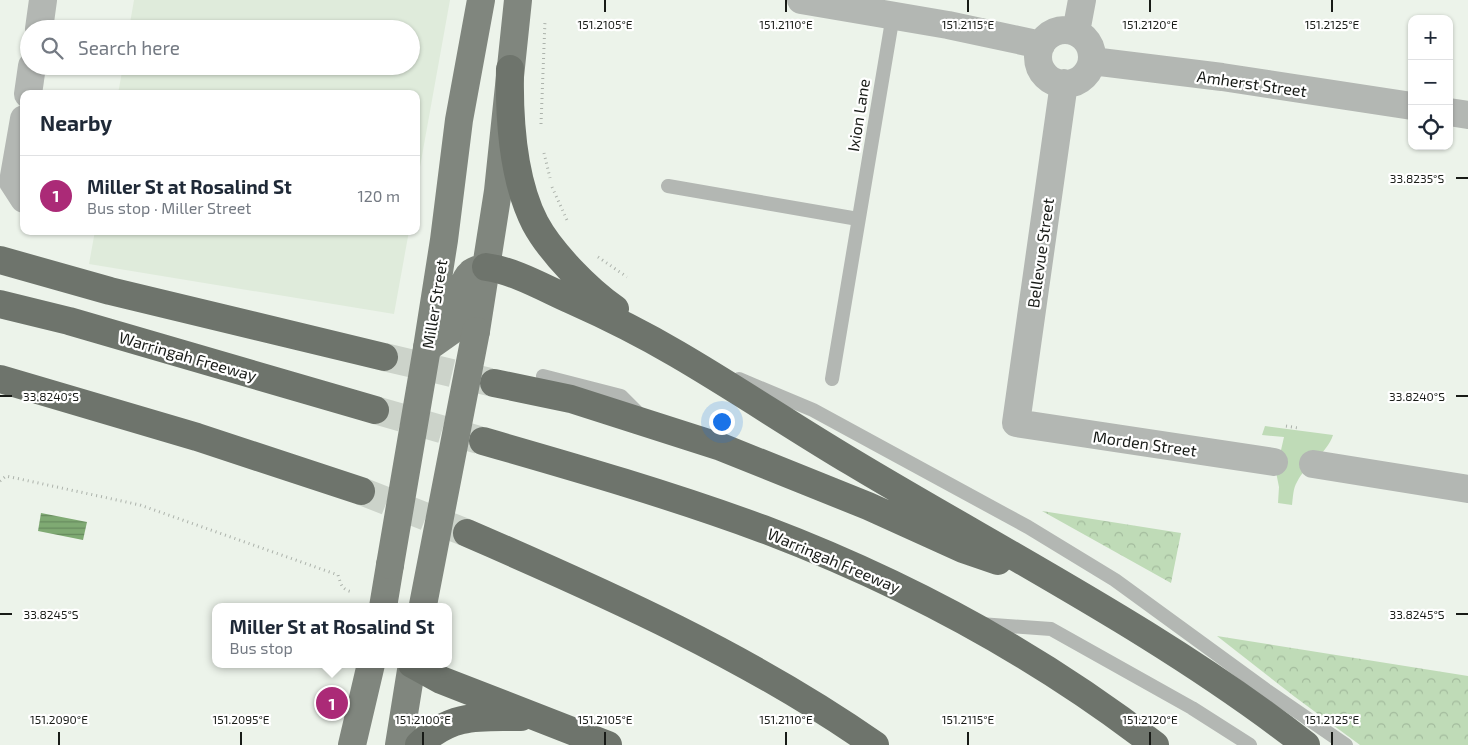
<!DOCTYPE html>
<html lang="en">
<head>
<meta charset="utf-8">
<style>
	:root { --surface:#fff; --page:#f6f6f7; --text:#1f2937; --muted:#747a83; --line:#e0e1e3; --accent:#ab2a77 }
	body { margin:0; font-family:"Exo 2",sans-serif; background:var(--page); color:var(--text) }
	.controls { position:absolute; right:15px; top:15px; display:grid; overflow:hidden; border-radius:10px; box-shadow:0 1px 4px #0004 }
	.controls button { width:45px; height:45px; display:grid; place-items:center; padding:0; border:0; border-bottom:1px solid var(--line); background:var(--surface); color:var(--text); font:25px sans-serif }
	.you { position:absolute; left:721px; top:421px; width:18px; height:18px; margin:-12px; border:4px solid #fff; border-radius:50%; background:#1a73e8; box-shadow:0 0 0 8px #1a73e833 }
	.badge { display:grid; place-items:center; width:32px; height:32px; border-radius:50%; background:var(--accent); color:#fff; font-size:16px; font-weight:700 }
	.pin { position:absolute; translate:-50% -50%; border:2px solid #fff; box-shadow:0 1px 5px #0006 }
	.popup { position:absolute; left:212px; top:603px; width:240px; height:65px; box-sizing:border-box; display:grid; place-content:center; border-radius:10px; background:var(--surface); filter:drop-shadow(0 1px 4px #0005); font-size:16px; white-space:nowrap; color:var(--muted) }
	.popup b { font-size:19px; color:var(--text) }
	.popup::after { content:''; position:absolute; left:50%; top:100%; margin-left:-10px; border:10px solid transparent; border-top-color:var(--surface) }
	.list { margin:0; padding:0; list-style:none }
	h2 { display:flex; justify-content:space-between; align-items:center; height:65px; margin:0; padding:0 20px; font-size:21px }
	h2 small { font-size:16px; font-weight:400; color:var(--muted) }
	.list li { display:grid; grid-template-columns:32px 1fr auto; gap:15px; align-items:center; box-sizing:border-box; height:80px; padding:0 20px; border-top:1px solid var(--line) }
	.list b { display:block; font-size:19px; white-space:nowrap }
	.list p { margin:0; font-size:16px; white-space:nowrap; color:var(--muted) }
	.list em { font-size:16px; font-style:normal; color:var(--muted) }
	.icon { flex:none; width:28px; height:28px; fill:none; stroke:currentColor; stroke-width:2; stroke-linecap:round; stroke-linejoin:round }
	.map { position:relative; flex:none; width:1468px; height:745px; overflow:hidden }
	.search { position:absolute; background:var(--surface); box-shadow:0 1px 4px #0004; left:20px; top:20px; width:400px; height:55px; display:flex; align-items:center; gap:12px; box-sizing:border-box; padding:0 18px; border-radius:28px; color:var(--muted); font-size:19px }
	.panel { position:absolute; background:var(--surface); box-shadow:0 1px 4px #0004; left:20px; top:90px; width:400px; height:145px; border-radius:10px }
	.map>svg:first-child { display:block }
</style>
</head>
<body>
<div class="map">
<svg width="1468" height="745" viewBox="0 0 1468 745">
	<defs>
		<pattern id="forest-crowns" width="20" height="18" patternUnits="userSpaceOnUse" patternTransform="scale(1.25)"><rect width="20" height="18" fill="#bfdbb7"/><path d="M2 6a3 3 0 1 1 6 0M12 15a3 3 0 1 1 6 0" fill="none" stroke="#a3bb9d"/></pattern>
		<pattern id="water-rules" width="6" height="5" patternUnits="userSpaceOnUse" patternTransform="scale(1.25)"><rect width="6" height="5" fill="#7faa73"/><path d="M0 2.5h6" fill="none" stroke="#678a5d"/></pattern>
	</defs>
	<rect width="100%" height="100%" fill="#ecf3ea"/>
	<path fill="#dfebdb" d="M134,0H450L416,189V94H118L123,66H411V29H129Z
		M95,231H409L394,314L89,264Z"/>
	<path fill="#bfdbb7" d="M1265,426L1333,435C1327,454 1306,464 1297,482C1293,488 1293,498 1292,505L1278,503L1279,487L1276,472L1284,437L1262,435Z"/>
	<path fill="url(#forest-crowns)" d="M1042,511L1181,533L1171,583Z
		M1217,636L1468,676V745H1360L1295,697Z"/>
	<path fill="url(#water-rules)" d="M41,513L87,522L83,540L38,531Z"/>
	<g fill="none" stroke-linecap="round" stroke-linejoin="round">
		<path stroke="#ccd3ca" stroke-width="28" stroke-dasharray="28 14" stroke-linecap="butt" d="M384,357L490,382
			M375,410L479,440
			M361,491L467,533"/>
		<path stroke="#acb2ab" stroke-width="3" stroke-dasharray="1 4" stroke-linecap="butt" d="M541,124L545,21
			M544,153L550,178
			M552,187L567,220
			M598,257L627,277
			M1286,426L1298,428
			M0,481L6,476L140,505L338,575C341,585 342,590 353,592"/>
		<path stroke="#b3b7b3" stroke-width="14" d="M668,186L858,219
			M543,376L621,396L640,415
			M739,379L813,410L1028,527L1115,580L1266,690L1346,745
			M832,379L893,15
			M980,624L1051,629L1192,708L1250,745"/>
		<path stroke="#b3b7b3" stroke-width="28" d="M801,0L948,25L1041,45
			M39,29L43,0
			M1038 57a27 27 0 1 1 54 0a27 27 0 1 1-54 0Z
			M1076,32L1082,0
			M1092,61L1222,77L1412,106
			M1064,83L1016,423L1274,462
			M28,94L32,66
			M1449,112L1468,115
			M24,119L13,182L24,199
			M1313,464L1468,489"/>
		<path stroke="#80867e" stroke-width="28" d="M476,331L498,191L518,0
			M427,348L444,240L459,120L481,0
			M427,348L451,331C455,316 460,282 471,273C475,269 481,269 486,267
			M383,607L390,565
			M352,745L371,664
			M399,745L412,664"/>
		<path stroke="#6e746c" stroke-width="28" d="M510,69C509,117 513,180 535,223C551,253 588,290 615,309
			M0,260L110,291L384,357
			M486,267C515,271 544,288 571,300C607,316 643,334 677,354C737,389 793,427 852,462C1005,554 1165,635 1306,745
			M0,304L69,321L375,410
			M0,379L197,437L361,491
			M494,383L571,399L721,447L868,506L963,549L998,561
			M483,441C577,468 671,495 763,529C903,582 1037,654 1155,745
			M467,533C608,594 749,657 875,745
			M412,664L441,680L608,745
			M419,745C451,713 480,717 521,717"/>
		<path stroke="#80867e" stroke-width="28" d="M390,565L427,348
			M423,605L476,331"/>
	</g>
	<path fill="none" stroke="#181b17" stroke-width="2" d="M605,0V12M786,0V12M968,0V12M1150,0V12M1332,0V12M1456,178H1468M0,396H12M1456,396H1468M0,614H12M1456,614H1468M59,732V745M241,732V745M423,732V745M605,732V745M786,732V745M968,732V745M1150,732V745M1332,732V745"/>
	<g text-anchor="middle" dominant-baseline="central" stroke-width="4.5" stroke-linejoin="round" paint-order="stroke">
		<g font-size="16" fill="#181b17" stroke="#fff">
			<text transform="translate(1252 83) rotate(8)">Amherst Street</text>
			<text transform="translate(858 115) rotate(-81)">Ixion Lane</text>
			<text transform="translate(1040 253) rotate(-82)">Bellevue Street</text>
			<text transform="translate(434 304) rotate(-81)">Miller Street</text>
			<text transform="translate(188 356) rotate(16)">Warringah Freeway</text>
			<text transform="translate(1145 443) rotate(8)">Morden Street</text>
			<text transform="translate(834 560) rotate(23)">Warringah Freeway</text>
		</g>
	</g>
	<g font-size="12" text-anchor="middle" fill="#181b17" stroke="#fff" stroke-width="4.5" stroke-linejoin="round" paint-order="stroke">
		<text x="605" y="29">151.2105°E</text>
		<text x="786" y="29">151.2110°E</text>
		<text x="968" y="29">151.2115°E</text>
		<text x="1150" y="29">151.2120°E</text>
		<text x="1332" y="29">151.2125°E</text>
		<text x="1417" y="183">33.8235°S</text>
		<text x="51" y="401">33.8240°S</text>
		<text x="1417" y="401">33.8240°S</text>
		<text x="51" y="619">33.8245°S</text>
		<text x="1417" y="619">33.8245°S</text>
		<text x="59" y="724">151.2090°E</text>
		<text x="241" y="724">151.2095°E</text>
		<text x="423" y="724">151.2100°E</text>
		<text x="605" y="724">151.2105°E</text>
		<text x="786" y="724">151.2110°E</text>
		<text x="968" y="724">151.2115°E</text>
		<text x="1150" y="724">151.2120°E</text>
		<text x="1332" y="724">151.2125°E</text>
	</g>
</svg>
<div class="controls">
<button>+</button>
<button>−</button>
<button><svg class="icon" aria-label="locate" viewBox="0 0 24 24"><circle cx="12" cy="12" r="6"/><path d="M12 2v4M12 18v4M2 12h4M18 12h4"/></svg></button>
</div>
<div class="you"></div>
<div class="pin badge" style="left:332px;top:703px">1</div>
<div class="popup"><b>Miller St at Rosalind St</b>Bus stop</div>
<div class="search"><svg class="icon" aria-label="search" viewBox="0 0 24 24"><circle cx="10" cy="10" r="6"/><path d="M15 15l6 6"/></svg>Search here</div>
<section class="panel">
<h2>Nearby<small></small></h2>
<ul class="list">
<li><span class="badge">1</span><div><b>Miller St at Rosalind St</b><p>Bus stop · Miller Street</p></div><em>120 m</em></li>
</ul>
</section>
</div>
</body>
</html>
